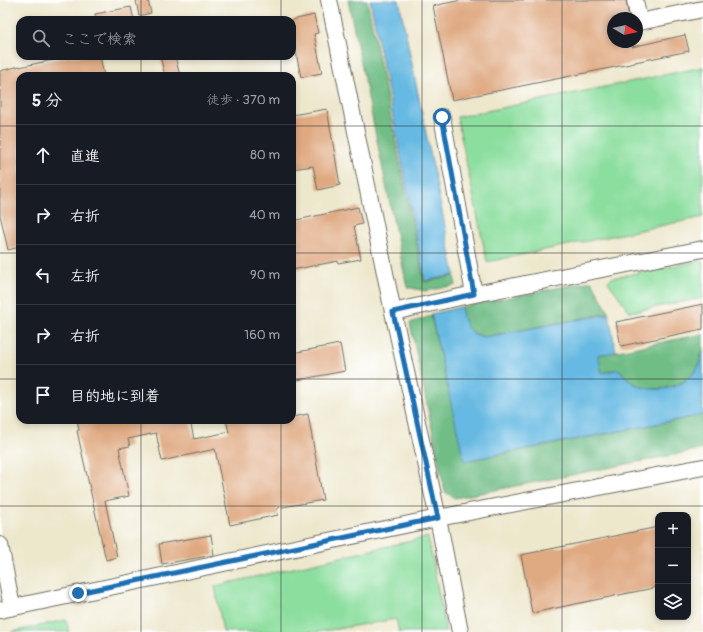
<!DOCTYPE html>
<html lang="ja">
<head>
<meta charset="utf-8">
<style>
	:root { --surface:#171b24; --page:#20242c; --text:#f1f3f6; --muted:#9ea1a6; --line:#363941 }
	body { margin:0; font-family:Pangolin,"Klee One",sans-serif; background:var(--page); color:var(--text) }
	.controls { position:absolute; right:12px; bottom:12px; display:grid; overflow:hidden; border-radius:8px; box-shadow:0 2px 6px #0003 }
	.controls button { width:36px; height:36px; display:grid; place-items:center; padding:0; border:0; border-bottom:1px solid var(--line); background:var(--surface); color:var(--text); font:20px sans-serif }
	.compass { position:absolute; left:607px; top:12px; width:36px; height:36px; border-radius:50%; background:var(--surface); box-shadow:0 2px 6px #0003; rotate:99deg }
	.stop { position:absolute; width:12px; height:12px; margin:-9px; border:3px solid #1f6fb2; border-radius:50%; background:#fff }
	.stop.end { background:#1f6fb2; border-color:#fff; box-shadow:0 1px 4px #0008 }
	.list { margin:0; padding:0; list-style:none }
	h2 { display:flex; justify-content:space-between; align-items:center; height:52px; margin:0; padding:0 16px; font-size:17px }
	h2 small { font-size:13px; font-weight:400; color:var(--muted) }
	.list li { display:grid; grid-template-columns:26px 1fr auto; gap:12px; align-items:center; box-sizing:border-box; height:60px; padding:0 16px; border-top:1px solid var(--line) }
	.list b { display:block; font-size:15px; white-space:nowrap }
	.list em { font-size:13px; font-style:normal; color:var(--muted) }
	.icon { flex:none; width:22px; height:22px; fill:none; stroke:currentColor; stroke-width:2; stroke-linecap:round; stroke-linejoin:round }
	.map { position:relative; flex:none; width:703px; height:632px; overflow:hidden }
	.search { position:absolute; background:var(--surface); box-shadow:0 2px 6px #0003; left:16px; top:16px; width:280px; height:44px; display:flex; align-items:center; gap:10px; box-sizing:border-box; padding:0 14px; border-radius:12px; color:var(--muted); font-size:15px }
	.panel { position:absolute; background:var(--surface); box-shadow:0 2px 6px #0003; left:16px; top:72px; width:280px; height:352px; border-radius:12px }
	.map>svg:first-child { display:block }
</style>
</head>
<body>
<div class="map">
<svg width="703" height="632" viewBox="0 0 703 632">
	<rect width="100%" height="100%" fill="#fff"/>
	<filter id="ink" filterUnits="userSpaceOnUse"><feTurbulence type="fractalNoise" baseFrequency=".025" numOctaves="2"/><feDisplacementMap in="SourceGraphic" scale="8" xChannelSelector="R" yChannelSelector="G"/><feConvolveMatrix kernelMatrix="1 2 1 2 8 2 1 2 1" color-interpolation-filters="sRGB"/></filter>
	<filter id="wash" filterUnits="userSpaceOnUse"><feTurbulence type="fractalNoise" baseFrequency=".012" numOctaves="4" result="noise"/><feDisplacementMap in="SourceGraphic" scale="16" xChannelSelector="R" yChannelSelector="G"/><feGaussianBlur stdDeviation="0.9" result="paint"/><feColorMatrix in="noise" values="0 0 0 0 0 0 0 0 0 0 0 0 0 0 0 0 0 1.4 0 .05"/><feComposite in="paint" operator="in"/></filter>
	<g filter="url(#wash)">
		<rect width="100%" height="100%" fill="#ede7cc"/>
		<path fill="#8cde9f" stroke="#5c8465" d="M703,67V217L487,262L457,117Z
			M699,261L703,262V298L630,312L608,282L609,280L611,278Z
			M428,537L446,632H399L396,619L319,632H223L215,586Z
			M66,620L69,632H11Z"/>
		<path fill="#71bd86" stroke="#4e7458" d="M348,0H367L424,282L454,276L456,285L425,291L407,287Z
			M592,281L609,313L484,337C465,332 465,324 461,307Z
			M431,316L465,461L703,415V449L455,498L445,492L410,323Z
			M703,334V352H702C701,357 700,363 698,367C685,388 656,395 635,384C628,380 624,375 619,369L602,373L598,355Z"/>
		<path fill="#66b9e2" stroke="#487286" d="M370,0H399L455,275L425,281Z
			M461,307C465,324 465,332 484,337L609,314L616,352L598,355L602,373L619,369C624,375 628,380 635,384C656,395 686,388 698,367C700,363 701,357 702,352H703V415L464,461L431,314Z"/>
		<g id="blocks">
			<path fill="#dfa981" d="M136,0H148L151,13L139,16Z
				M462,0H626L629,18H613V42H631L632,47L685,35L689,51L635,62V63L452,100L433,6Z
				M131,7L134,20H96L95,14Z
				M314,15L318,33L314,34L322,73L301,77L292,33V20Z
				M71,56H100L104,76H20V247L8,250L0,215V71L20,66V67Z
				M160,56H175L180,76H165Z
				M327,109L340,185L318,190L313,166L292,169V115Z
				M358,207L362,224L354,226L361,259L338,263V261L292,270V221Z
				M703,304V329L621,346L616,322Z
				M340,344L345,371L292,381V353Z
				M308,414L323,500L277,508L278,515L230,525L215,449L162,461L156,433L128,439L130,446L119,448L129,496L105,501L117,557L106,560L77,431L79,430L77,420H190L194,439L229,432L226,420H259V423L275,420H292V417Z
				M658,527V587L532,613L521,555Z
				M211,535L214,555L162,564L159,544Z"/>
		</g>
	</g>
	<g filter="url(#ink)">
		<use href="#blocks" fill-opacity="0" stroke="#6f6d63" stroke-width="1"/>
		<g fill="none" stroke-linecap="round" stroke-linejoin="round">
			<g stroke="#6f6d63" stroke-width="18">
				<path id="minor" d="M329,0L393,312L438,518L460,632
					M635,0L639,22L703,9
					M442,117L474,294
					M393,312L460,297L703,249
					M0,545L12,607
					M0,610L438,518L703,467"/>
			</g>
			<use href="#minor" stroke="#fff" stroke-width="16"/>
		</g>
	</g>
	<g fill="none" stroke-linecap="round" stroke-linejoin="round" filter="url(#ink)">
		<path stroke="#1f6fb2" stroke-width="5" d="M78,593L438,518L393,312L474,294L442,117"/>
	</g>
	<path fill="none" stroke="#2b2b2b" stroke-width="1" stroke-opacity="0.55" d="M141,0V20M281,0V20M422,0V632M562,0V632M141,56V76M281,56V76M0,126H20M292,126H703M0,253H20M292,253H703M0,379H20M292,379H703M141,420V632M281,420V632M0,506H703"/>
</svg>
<div class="controls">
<button>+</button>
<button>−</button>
<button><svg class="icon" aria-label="layers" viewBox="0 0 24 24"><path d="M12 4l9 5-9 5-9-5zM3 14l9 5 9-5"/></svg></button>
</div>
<svg class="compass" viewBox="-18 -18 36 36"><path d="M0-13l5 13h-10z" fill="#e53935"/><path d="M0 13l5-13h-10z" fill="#9ea1a6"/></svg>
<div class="stop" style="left:442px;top:117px"></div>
<div class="stop end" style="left:78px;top:593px"></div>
<div class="search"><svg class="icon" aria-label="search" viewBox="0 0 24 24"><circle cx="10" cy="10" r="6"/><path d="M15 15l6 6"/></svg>ここで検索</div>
<section class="panel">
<h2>5 分<small>徒歩 · 370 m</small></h2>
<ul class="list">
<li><svg class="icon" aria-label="ahead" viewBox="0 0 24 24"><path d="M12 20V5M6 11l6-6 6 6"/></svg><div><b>直進</b></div><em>80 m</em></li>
<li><svg class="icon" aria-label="right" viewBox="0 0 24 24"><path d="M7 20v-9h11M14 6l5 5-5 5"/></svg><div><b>右折</b></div><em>40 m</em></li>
<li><svg class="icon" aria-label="left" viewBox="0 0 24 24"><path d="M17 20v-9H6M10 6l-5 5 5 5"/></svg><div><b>左折</b></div><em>90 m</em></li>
<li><svg class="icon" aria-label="right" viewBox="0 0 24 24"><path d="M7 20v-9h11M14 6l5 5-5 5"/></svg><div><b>右折</b></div><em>160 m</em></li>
<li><svg class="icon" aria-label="arrive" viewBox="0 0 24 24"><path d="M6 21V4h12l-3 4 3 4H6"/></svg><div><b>目的地に到着</b></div></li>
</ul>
</section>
</div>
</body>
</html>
